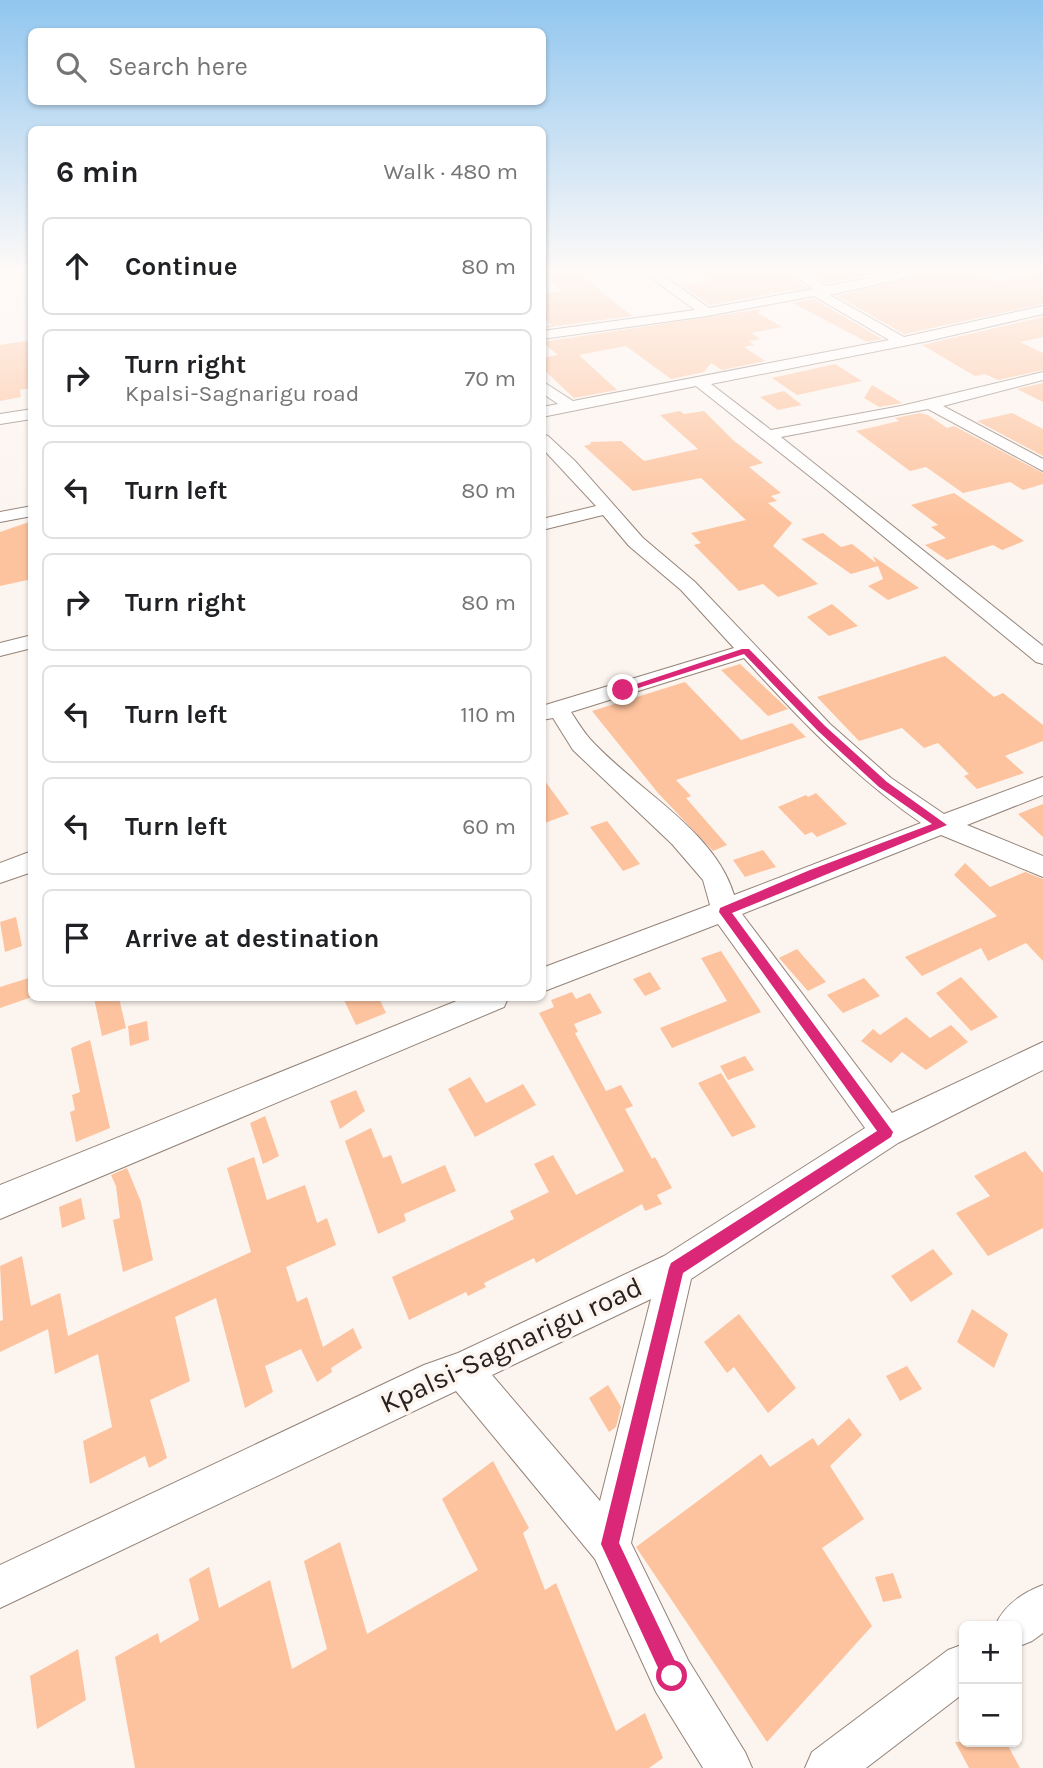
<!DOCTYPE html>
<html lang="en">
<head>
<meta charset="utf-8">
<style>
	:root { --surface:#fff; --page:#f6f6f6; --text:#202124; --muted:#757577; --line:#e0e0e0 }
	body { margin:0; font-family:Karla,sans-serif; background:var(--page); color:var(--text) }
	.controls { position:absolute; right:21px; bottom:21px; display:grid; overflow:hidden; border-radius:10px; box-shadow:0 2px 5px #0004 }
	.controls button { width:63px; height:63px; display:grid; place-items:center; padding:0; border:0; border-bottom:2px solid var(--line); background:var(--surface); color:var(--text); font:35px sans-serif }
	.stop { position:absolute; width:21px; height:21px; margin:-16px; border:5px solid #db2777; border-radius:50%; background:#fff }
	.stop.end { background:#db2777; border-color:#fff; box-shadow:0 2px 7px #0008 }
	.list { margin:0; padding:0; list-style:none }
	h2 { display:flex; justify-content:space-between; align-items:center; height:91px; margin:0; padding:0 28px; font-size:30px }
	h2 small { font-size:23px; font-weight:400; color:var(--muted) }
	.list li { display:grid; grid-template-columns:46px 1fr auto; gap:21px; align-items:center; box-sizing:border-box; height:98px; margin:0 14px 14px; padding:0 14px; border:2px solid var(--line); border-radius:10px }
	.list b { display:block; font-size:26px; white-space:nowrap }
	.list p { margin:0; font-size:23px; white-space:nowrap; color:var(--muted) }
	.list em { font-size:23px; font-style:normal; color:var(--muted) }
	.icon { flex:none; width:38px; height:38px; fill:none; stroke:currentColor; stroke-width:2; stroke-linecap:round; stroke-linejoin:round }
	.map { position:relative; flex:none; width:1043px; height:1768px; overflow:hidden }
	.search { position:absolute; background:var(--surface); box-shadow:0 2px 5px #0004; left:28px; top:28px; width:518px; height:77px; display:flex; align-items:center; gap:18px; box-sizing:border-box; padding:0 24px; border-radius:10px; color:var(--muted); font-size:26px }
	.panel { position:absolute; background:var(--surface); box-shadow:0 2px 5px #0004; left:28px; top:126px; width:518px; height:875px; border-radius:10px }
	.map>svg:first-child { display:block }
</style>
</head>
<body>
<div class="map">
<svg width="1043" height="1768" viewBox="0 0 1043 1768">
	<rect width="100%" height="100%" fill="#fcf4ef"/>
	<path fill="#fdc39e" d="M542,272H577L632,316L542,328L552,325L542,316V294L562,291Z
		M696,272H787L807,288L775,293L771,291L769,294L710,305L681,285L710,281Z
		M810,272H888L827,283Z
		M934,272H971L995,282L1043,273V304L904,334L837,296Z
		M814,299L882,339L867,342L793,303Z
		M761,309L758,313L782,327L751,333L760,339L749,341L754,345L744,347L765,361L722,370L711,363L704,372L671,379L626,346L579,355L617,390L574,398L542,368V358L558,355L542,342Z
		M1043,317V337L1020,342L1043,353V370L998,380L985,374L975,376L922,345Z
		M26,341L32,342L31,388L20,390L21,397L0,401V345Z
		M835,364L862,381L797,395L772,378Z
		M1043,383V402L1017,389Z
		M872,385L902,403L879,407L864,398Z
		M784,391L802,405L778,410L760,397Z
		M680,411L684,414L704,411L734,441L763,463L749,467L781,493L771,496L777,501L768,503L792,523L773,546L818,584L778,597L763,584L739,591L694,545L701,543L691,533L746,520L701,478L633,491L584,446L591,444L590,442L621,441L644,461L698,449L660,415Z
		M920,413L928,415L947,428L954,426L1043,473V484L1023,490L1010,482L963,493L926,467L910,471L856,431L899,421L895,418Z
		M1012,413L1043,429V456L977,421Z
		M954,493L1024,541L1002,550L993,545L947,560L925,545L946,538L931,527L938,525L911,505Z
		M32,521V579L0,586V532Z
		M823,533L841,547L852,544L876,563L873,556L919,588L888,600L868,586L883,579L878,566L851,574L801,539Z
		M832,604L858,626L829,636L807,617Z
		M945,656L994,697L1003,693L1043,725V741L1005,756L1024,773L977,789L964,776L969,774L938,743L924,748L902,728L859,741L817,697Z
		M740,664L788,709L768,716L721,670Z
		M685,682L741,740L792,723L806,737L676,780L691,796L686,798L727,845L713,851L658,793L592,711Z
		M542,777L569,814L542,824Z
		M816,793L847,824L817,837L812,832L805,835L778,807L806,795L808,797Z
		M1043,804V837L1018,814Z
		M607,821L640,864L623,871L590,827Z
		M763,850L776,867L745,877L733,860Z
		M965,863L990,887L1025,872L1043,879V961L1026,943L988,961L981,948L922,976L905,957L997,916L954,875Z
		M16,917L22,946L5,952L0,922Z
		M797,949L826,982L808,991L779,958Z
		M721,951L761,1012L672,1048L660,1028L727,1001L701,958Z
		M650,972L661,989L645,996L633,979Z
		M32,977V997L0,1008V987Z
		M961,977L998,1017L971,1031L936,993Z
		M864,978L880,996L843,1013L827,995Z
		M572,992L576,999L590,993L602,1013L574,1024L578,1032L575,1033L606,1091L621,1085L633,1106L625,1109L652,1159L655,1157L672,1188L657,1195L662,1204L645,1211L642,1204L536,1263L534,1258L484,1283L486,1287L468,1296L466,1292L409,1320L392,1277L514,1219L510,1211L549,1192L534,1164L553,1155L576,1195L624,1171L539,1013L554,1007L551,1000Z
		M94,998H119L126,1028L102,1036Z
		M343,998H379L386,1013L356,1025Z
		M906,1017L930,1038L951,1025L968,1042L926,1070L902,1052L891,1063L861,1041L873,1029L880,1035Z
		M147,1021L149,1040L130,1046L128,1026Z
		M90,1040L110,1128L76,1142L70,1112L75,1110L72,1095L80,1092L71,1048Z
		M745,1056L754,1070L728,1080L720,1066Z
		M721,1073L756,1127L732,1137L698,1083Z
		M470,1077L486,1103L523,1084L536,1105L475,1137L448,1089Z
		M356,1090L365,1111L340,1129L330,1101Z
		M265,1116L279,1156L263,1164L250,1123Z
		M371,1128L383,1158L391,1155L402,1184L445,1165L456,1191L404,1214L406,1221L378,1234L345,1141Z
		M1025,1151L1043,1173V1228L988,1256L956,1213L990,1196L974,1176Z
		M254,1157L267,1200L305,1185L317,1223L327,1218L336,1245L286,1267L297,1302L307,1297L323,1347L353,1328L362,1348L331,1368L332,1372L317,1382L301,1349L265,1366L273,1392L245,1408L216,1298L175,1317L190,1381L150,1400L167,1458L149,1468L145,1456L90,1484L83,1441L112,1427L98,1354L55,1374L48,1329L0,1352V1321L3,1320L0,1266L22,1256L31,1306L60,1293L68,1336L251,1252L227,1168Z
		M127,1168L141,1202L153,1260L123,1272L113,1220L120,1218L116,1186L111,1175Z
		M81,1198L85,1219L62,1228L59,1207Z
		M933,1249L953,1274L911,1302L891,1276Z
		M972,1309L1008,1334L994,1368L957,1342Z
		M739,1314L796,1388L768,1413L734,1367L727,1373L704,1342Z
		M907,1366L922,1389L900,1401L886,1376Z
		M608,1385L621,1407L616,1427L609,1432L589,1398Z
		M849,1418L862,1435L830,1466L864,1519L822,1548L872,1626L767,1742L636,1547L761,1454L770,1467L813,1438L818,1446Z
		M493,1461L529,1528L523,1533L545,1590L556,1583L616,1731L645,1713L663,1758L649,1768H135L115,1657L158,1633L160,1643L199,1620L189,1579L209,1567L219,1608L270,1580L292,1669L327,1649L304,1561L340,1542L367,1634L478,1570L442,1499Z
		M893,1573L902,1598L883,1602L875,1577Z
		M78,1649L86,1700L37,1729L30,1676Z
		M955,1742H1006L1020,1768H969Z"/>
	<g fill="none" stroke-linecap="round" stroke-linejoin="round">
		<g stroke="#948378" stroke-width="2">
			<path id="minor" d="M643,272H658L709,308L813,289L790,272H805L826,286L904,272H932L830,295L904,337L1043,306V314L928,341L711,384L771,430L901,406L1043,372V380L943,406L1043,459V471L928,409L781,437L1043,646V664L1036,662L826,489L696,386L542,417V407L558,404L542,393V381L573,401L889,340L814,296L707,316L542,339V331L695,310Z
				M32,409V419L0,424V414Z
				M542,434L548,436L575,461L643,538L695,582L830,724L891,778L944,814L1043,777V795L967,825L1043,856V877L941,835L742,914L892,1113L1043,1042V1070L898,1143L691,1279L631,1543L688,1660L745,1752L752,1768H703L656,1692L595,1559L456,1391L0,1608V1565L424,1365L458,1353L664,1256L865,1128L718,924L542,992V968L710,905L703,880L672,844L573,750L553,718L542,720V706L734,648L681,590L629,546L603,515L542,530V519L596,506L542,448ZM744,658C800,720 853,775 921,823L734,895C715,830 634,788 590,739C583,731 577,721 571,712ZM651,1299L600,1501L492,1375Z
				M32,506V516L0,522V512Z
				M32,635V648L0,656V643Z
				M32,851V872L0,883V863Z
				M464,998H508L504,1007L0,1219V1185Z
				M1043,1585V1633L1032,1641L1017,1647V1626H995C1004,1605 1022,1593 1043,1585Z
				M964,1644V1693L866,1768H805L812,1752L948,1650Z"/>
		</g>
		<use href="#minor" fill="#fff" fill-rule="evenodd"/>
	</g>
	<linearGradient id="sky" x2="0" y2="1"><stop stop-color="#91c6ef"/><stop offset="0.52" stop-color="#fefaf8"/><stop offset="1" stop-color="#fefaf8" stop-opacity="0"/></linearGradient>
	<rect width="1043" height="520" fill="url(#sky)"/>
	<path fill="#db2777" d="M742,649H749L825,726L887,782L947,825L732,913L893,1132L891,1137L683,1273L619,1543L682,1676L679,1683L672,1686L665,1683L601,1544L669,1268L671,1263L877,1131L719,912L720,908L810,870L932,824L879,787L818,731L744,654L626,692L618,690Z"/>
	<g text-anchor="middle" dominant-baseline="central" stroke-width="7" stroke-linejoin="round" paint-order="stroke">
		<g font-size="28" fill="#28211d" stroke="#fcf4ef">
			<text transform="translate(511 1345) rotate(-25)">Kpalsi-Sagnarigu road</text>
		</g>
	</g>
</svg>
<div class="controls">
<button>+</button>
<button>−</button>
</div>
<div class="stop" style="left:672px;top:1676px"></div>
<div class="stop end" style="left:623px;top:690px"></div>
<div class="search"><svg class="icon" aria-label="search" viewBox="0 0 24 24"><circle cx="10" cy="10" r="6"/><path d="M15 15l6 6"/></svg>Search here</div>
<section class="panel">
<h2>6 min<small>Walk · 480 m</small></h2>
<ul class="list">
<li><svg class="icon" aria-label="ahead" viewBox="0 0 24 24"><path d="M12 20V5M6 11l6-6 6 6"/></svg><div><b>Continue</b></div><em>80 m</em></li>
<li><svg class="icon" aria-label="right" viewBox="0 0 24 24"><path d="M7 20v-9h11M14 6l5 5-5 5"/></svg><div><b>Turn right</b><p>Kpalsi-Sagnarigu road</p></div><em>70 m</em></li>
<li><svg class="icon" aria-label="left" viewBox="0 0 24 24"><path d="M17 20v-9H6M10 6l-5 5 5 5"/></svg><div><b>Turn left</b></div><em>80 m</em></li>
<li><svg class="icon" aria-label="right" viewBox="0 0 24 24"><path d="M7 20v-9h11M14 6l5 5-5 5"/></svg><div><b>Turn right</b></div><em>80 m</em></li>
<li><svg class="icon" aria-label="left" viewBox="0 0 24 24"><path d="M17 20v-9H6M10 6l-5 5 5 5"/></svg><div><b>Turn left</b></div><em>110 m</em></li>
<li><svg class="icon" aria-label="left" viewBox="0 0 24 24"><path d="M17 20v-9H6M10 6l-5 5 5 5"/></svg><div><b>Turn left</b></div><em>60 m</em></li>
<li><svg class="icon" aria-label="arrive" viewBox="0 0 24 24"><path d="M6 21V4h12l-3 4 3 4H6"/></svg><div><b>Arrive at destination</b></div></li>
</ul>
</section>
</div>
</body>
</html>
